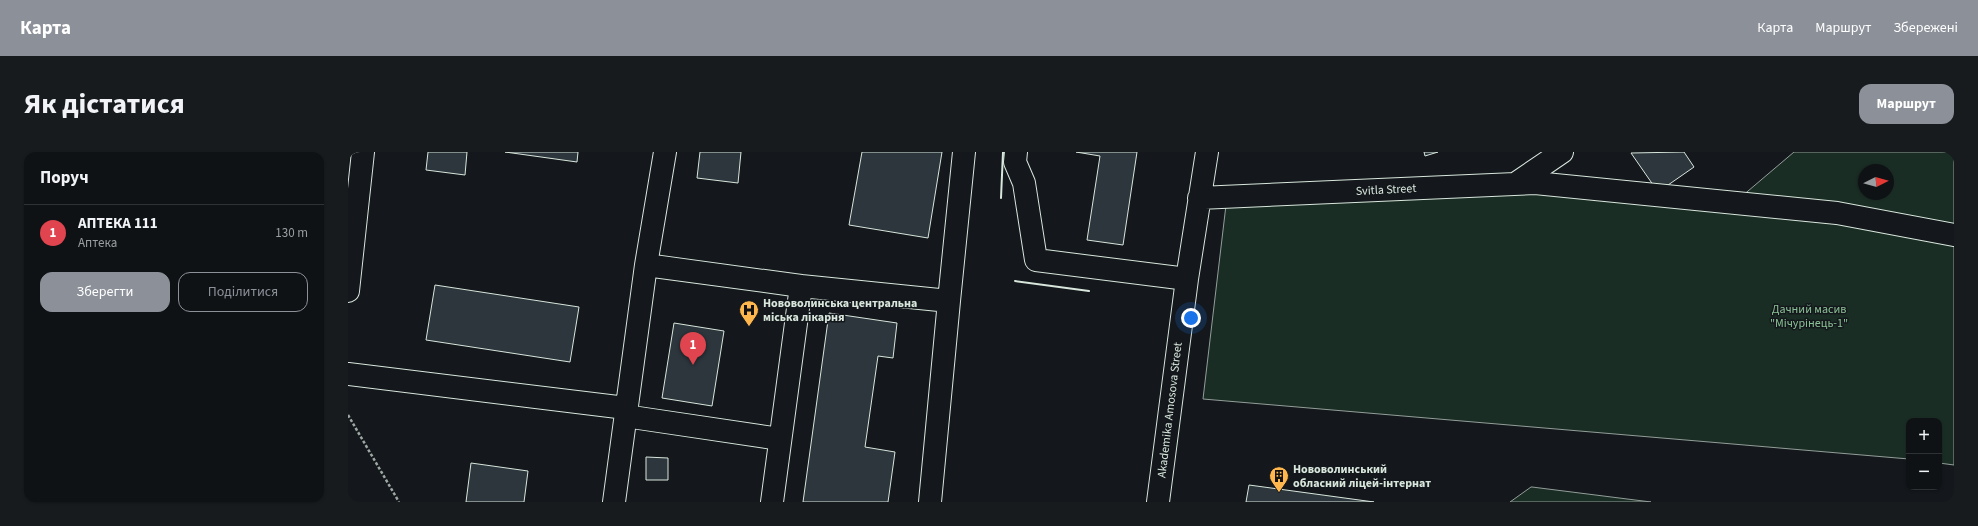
<!DOCTYPE html>
<html lang="uk">
<head>
<meta charset="utf-8">
<style>
	:root { --surface:#0f1215; --page:#181b1e; --text:#f1f3f6; --muted:#9b9ea0; --line:#2f3234; --accent:#8c9099 }
	body { margin:0; font-family:"Source Sans 3",sans-serif; background:var(--page); color:var(--text) }
	.controls { position:absolute; right:12px; bottom:12px; display:grid; overflow:hidden; border-radius:8px; box-shadow:0 1px 3px #0004 }
	.controls button { width:36px; height:36px; display:grid; place-items:center; padding:0; border:0; border-bottom:1px solid var(--line); background:var(--surface); color:var(--text); font:20px sans-serif }
	.compass { position:absolute; left:1510px; top:12px; width:36px; height:36px; border-radius:50%; background:var(--surface); box-shadow:0 1px 3px #0004; rotate:84deg }
	.you { position:absolute; left:843px; top:166px; width:14px; height:14px; margin:-10px; border:3px solid #fff; border-radius:50%; background:#1a73e8; box-shadow:0 0 0 6px #1a73e833 }
	.badge { display:grid; place-items:center; width:26px; height:26px; border-radius:50%; background:var(--accent); color:#fff; font-size:13px; font-weight:700 }
	.pin { position:absolute; translate:-50% -33px; filter:drop-shadow(0 1px 2px #0008) }
	.pin::after { content:''; position:absolute; top:21px; width:14px; height:12px; background:inherit; clip-path:polygon(0 0,100% 0,50% 100%) }
	.list { margin:0; padding:0; list-style:none }
	h2 { display:flex; justify-content:space-between; align-items:center; height:52px; margin:0; padding:0 16px; font-size:17px }
	h2 small { font-size:13px; font-weight:400; color:var(--muted) }
	.list li { display:grid; grid-template-columns:26px 1fr auto; gap:12px; align-items:center; box-sizing:border-box; height:56px; padding:0 16px; border-top:1px solid var(--line) }
	.list b { display:block; font-size:15px; white-space:nowrap }
	.list p { margin:0; font-size:13px; white-space:nowrap; color:var(--muted) }
	.list em { font-size:13px; font-style:normal; color:var(--muted) }
	.actions { display:flex; gap:8px; padding:12px 16px }
	.actions a { flex:1; padding:9px 0; border:1px solid var(--accent); border-radius:12px; text-align:center; font-size:14px; color:var(--accent) }
	.actions .main { background:var(--accent); color:#fff }
	.map { position:relative; flex:none; width:1606px; height:350px; overflow:hidden; border-radius:12px }
	header { display:flex; align-items:center; gap:24px; box-sizing:border-box; height:56px; padding:0 20px; background:var(--accent); color:#fff }
	header strong { font-size:19px }
	nav { display:flex; gap:22px; margin-inline-start:auto; font-size:14px }
	.intro { display:flex; align-items:center; justify-content:space-between; box-sizing:border-box; height:96px; padding:0 24px }
	h1 { margin:0; font-size:28px }
	.button { padding:10px 18px; border-radius:12px; background:var(--accent); color:#fff; font-size:14px; font-weight:700 }
	main { display:flex; gap:24px; padding:0 24px }
	aside { flex:1; background:var(--surface); border-radius:12px; box-shadow:0 1px 3px #0004 }
	.map>svg:first-child { display:block }
</style>
</head>
<body>
<header>
<strong>Карта</strong>
<nav><a>Карта</a><a>Маршрут</a><a>Збережені</a></nav>
</header>
<div class="intro"><h1>Як дістатися</h1><a class="button">Маршрут</a></div>
<main>
<aside>
<h2>Поруч<small></small></h2>
<ul class="list">
<li><span class="badge" style="background:#e0444e">1</span><div><b>АПТЕКА 111</b><p>Аптека</p></div><em>130 m</em></li>
</ul>
<div class="actions"><a class="main">Зберегти</a><a>Поділитися</a></div>
</aside>
<div class="map">
<svg width="1606" height="350" viewBox="0 0 1606 350">
	<rect width="100%" height="100%" fill="#14181c"/>
	<path fill="#1a2d24" stroke="#939e99" fill-rule="evenodd" d="M1446,0H1606V313L1591,311V269H1561V307L855,247L878,53L1183,41L1380,56ZM1516,18H1540V42H1516Z
		M1183,335H1184L1303,350H1162Z"/>
	<path fill="#2c363c" stroke="#d8e6dc" d="M80,0H119L117,23L78,18Z
		M157,0H230L229,10Z
		M352,0H393L390,31L349,26Z
		M514,0H594L580,86L501,73Z
		M728,0H789L775,93L739,88L752,4Z
		M1076,0H1090L1077,4Z
		M1336,0L1346,15L1310,40L1283,1Z
		M87,133L231,155L222,210L78,188Z
		M481,161L549,171L545,206L530,204L517,295L547,300L540,350H455Z
		M326,171L376,179L364,254L314,246Z
		M298,305L320,306V328H298Z
		M123,311L180,319L176,350H118Z
		M901,333L1026,350H898Z"/>
	<g fill="none" stroke-linecap="round" stroke-linejoin="round">
		<g stroke="#d8e6dc" stroke-width="24">
			<path id="minor" d="M668,0L667,10L676,31L688,108L839,127
				M1167,32L1214,0
				M851,46L1187,31L1489,61L1606,83
				M298,113L453,134L424,350
				M453,134L601,149L582,350
				M0,139L15,0
				M601,149L616,0
				M0,222L278,256
				M277,264L432,287
				M266,350L298,113L317,0
				M810,350L839,127L859,0"/>
		</g>
		<path stroke="#9da8a2" stroke-width="2.5" stroke-dasharray="3 2" stroke-linecap="butt" d="M0,263L51,350"/>
		<use href="#minor" stroke="#14181c" stroke-width="22"/>
		<path stroke="#d8e6dc" stroke-width="2" d="M653,46L655,0
			M667,129L741,139"/>
	</g>
	<defs>
		<g id="hospital-pin" transform="scale(1)"><path d="M0 17L-7.5 6A9.5 9.5 0 1 1 7.5 6Z" fill="#ffb74d" stroke="#14181c"/><path d="M-5-5h3v3.5h4V-5h3V5h-3V1.5h-4V5h-3Z" fill="#111"/></g>
		<g id="building-pin" transform="scale(1)"><path d="M0 17L-7.5 6A9.5 9.5 0 1 1 7.5 6Z" fill="#ffb74d" stroke="#14181c"/><path d="M-4-6H4V6H1V3H-1V6H-4ZM-2.5-4.3h1.7v1.8h-1.7ZM.8-4.3h1.7v1.8H.8ZM-2.5-1h1.7V.8h-1.7ZM.8-1h1.7V.8H.8Z" fill="#111"/></g>
	</defs>
	<g fill-rule="evenodd">
		<use href="#hospital-pin" x="401" y="158"/>
		<use href="#building-pin" x="931" y="324"/>
	</g>
	<g text-anchor="middle" dominant-baseline="central" stroke-width="3" stroke-linejoin="round" paint-order="stroke">
		<g font-size="12" fill="#d8e6dc" stroke="#14181c">
			<text transform="translate(1038 38) rotate(-3)">Svitla Street</text>
			<text transform="translate(822 258) rotate(-83)">Akademika Amosova Street</text>
		</g>
		<g font-size="12" font-weight="bold" fill="#d8e6dc" stroke="#14181c" text-anchor="start">
			<text x="415" y="151">Нововолинська центральна<tspan x="415" dy="14">міська лікарня</tspan></text>
			<text x="945" y="317">Нововолинський<tspan x="945" dy="14">обласний ліцей-інтернат</tspan></text>
		</g>
		<g font-size="12" fill="#8ac095" stroke="#14181c">
			<text x="1461" y="157">Дачний масив<tspan x="1461" dy="14">"Мічурінець-1"</tspan></text>
		</g>
	</g>
</svg>
<div class="controls">
<button>+</button>
<button>−</button>
</div>
<svg class="compass" viewBox="-18 -18 36 36"><path d="M0-13l5 13h-10z" fill="#e53935"/><path d="M0 13l5-13h-10z" fill="#9b9ea0"/></svg>
<div class="you"></div>
<div class="pin badge" style="left:345px;top:213px;background:#e0444e">1</div>
</div>
</main>
</body>
</html>
